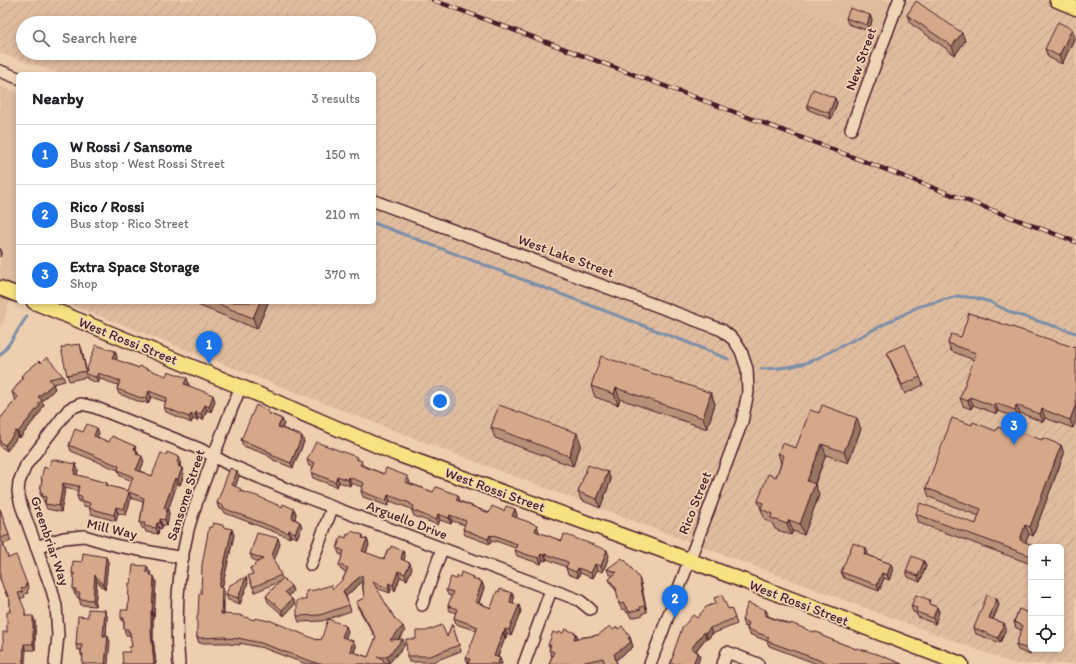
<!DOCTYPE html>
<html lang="en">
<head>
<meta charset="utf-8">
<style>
	:root { --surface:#fff; --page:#f6f6f6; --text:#202124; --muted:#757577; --line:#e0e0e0; --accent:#1a73e8 }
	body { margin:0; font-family:Itim,sans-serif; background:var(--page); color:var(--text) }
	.controls { position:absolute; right:12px; bottom:12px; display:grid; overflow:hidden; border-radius:6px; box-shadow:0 2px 6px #0003 }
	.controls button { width:36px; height:36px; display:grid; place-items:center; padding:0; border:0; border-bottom:1px solid var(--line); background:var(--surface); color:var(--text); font:20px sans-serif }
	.you { position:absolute; left:440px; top:401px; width:14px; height:14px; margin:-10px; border:3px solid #fff; border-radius:50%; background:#1a73e8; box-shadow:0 0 0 6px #1a73e833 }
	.badge { display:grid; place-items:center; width:26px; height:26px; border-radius:50%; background:var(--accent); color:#fff; font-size:13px; font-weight:700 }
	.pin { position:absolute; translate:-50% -33px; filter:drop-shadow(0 1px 2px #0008) }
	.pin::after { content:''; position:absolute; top:21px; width:14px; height:12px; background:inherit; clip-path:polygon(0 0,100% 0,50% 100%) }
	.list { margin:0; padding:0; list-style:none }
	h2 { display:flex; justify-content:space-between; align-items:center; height:52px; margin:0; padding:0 16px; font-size:17px }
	h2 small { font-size:13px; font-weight:400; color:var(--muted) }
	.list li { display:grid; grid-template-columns:26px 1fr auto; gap:12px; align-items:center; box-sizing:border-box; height:60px; padding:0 16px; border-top:1px solid var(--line) }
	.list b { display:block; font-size:15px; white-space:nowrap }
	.list p { margin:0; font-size:13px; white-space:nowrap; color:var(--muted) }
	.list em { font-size:13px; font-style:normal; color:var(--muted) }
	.icon { flex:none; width:22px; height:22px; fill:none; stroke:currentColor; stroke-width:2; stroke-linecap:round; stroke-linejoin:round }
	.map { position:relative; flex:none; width:1076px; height:664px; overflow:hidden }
	.search { position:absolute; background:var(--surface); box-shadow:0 2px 6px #0003; left:16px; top:16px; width:360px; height:44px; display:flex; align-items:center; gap:10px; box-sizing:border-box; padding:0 14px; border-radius:22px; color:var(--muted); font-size:15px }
	.panel { position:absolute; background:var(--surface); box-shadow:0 2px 6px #0003; left:16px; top:72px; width:360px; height:232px; border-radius:6px }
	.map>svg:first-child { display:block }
</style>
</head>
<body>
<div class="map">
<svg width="1076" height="664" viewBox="0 0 1076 664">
	<defs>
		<pattern id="industrial-furrows" width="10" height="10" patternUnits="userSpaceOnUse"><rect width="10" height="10" fill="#e0bc9f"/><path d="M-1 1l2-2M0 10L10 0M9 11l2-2" fill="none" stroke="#c2a189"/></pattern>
	</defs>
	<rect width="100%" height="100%" fill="#edceaf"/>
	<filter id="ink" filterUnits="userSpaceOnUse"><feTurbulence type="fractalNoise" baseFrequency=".025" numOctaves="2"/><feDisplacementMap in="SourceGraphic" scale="8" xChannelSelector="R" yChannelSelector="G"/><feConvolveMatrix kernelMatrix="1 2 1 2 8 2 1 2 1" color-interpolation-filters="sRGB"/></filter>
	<g filter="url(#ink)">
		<path fill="#e0bc9f" d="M779,0H894L881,40Z
			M0,86L18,93V273L4,320L0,327Z"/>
		<path fill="url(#industrial-furrows)" fill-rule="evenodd" d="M0,0H779L881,40L894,0H1076V664H1015L434,446L64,302H374V74H62L0,53ZM23,23H369V53H23ZM1031,547H1061V649H1031Z"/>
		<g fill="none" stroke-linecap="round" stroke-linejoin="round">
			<path stroke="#7b8fa8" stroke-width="3" d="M374,223L684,341L728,359
				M0,355L9,344L27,316
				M761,369C780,369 797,367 814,360L920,306L958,296L976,298L990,302L1012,313L1076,333"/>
			<g stroke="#4a1f2b" stroke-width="14">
				<path id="minor" d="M0,71L18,78
					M851,129L899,0
					M374,201L722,330L734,340L741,351L747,369L748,392L742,422L650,664
					M36,547L64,538L84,536L118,546L183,558
					M311,565L332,508
					M422,605L442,549
					M55,664L58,635L56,606L52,590L21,505L18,492L19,482L26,465L69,409L81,404L94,407L200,449L228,464L303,496L579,600L590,609
					M179,664C175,619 177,574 188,530C195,503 206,478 215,452C224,430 231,408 241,387
					M524,664L551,590
					M723,664L727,652L758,664"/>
			</g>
			<g stroke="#4a1f2b" stroke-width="17">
				<path id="major" d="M1057,0L1076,8
					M0,288L18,295
					M34,302L241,387L397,454L689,560L961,664"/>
			</g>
			<use href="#minor" stroke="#efd4b6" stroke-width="11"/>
			<use href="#major" stroke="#f6e281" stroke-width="14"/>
			<g stroke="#4a1f2b" stroke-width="4.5">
				<path id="rail" d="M433,0L729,110L1076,242"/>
			</g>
			<use href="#rail" stroke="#efd4b6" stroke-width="3" stroke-dasharray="9" stroke-linecap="butt"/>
		</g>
		<path fill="#b89077" stroke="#4a1f2b" d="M870,15L872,20L869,31L848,24L846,18Z
			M907,15L962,33L965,41L955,55L910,23Z
			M1075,37L1062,64L1048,57L1045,49Z
			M835,98L837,103L831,119L809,110L807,105Z
			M190,302H268V303L257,329Z
			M961,337L1076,348L1073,428L1045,418L1043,422L1020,413L1018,418L998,411L997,414L973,405L971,409L963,406L960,398L974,360L951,351L948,343Z
			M82,350L86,371L115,351L117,357L116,360L139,368L189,384L188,385L215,401L211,412L207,410L203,420L198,418L197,421L193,419L191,423L166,412L164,407L166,402L151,397L148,404L144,402L143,403L119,394L117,389L118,385L100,379L98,383L87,379V377L69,381L67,375Z
			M887,352L920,377L923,385L905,394L890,360Z
			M41,363L63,376L65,381L53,384L55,389L42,401L44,405L41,409L42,410L20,438L18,436L7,451L0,446V419L16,400L14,398L12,392L22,379L21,376Z
			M591,386L711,393L715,404L707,429L620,399L618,405L595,397Z
			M269,413L282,419L284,424L282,428L302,436L304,442L293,468L273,460L272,458L269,457L268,455L243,446L241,440Z
			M972,425L996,431L1016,434L1061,445L1064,454L1033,536L1029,534L1026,542L1031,547V564L919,523L916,514L976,524L979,516L929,497L926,488Z
			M491,427L581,444L573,466L495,438Z
			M861,429L848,463L826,455L815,484L819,495L804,535L793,531L791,535L775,529L772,523L765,520L758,501L776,477L781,463L778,453Z
			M83,432L99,433L97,437L109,442L135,446L139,455L144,462L140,471L152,476L166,455L179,457L181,462L180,465L184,474L180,485L177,484L168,510L169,514L167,526L162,525V529L159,528L158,534L146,532L145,529L142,528L140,523L143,502L131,498L126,515L118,513L116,521L91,514L89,507L83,506L82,502H79L77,496L78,491L65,488L61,512L47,509L45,504V502H44L43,499L42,498L40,493L42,480L41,479L49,469L78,470L77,475L107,483L108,486L128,491L132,481L120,476L118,470L71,451L69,445Z
			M358,459L364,466L384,474L410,482L409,483L433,492L458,495L460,501L489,513L515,509L517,515L516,517L539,531L538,532L562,541L609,556L603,572L597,570L593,578L580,573L578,578L568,574L566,568V567L547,559L546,561L543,560L541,564L517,556L515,550V548L496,541V542L492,541L490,544L465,535L463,529L465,525L452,521L451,524L440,520L438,525L414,516L411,509L390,501L388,506L363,497L361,491L362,487L351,483L350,486L339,482L337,487L313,478L311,472L313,467L309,466L307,460Z
			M239,476L235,487L242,492L282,507L294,509L296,514L295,519L300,522L302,527L297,538L291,536L290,538L225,513L223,510L219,509L217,503Z
			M611,480L600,508L581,500L578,492Z
			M0,509L11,541L3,544L8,558L27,584L29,589L27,590L28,593L24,594L25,597L20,599L26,616L35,621V650H3L7,632L10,612V601L8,596L7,597L1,580H0Z
			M223,525L224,528L234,535L222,588L224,593V614L317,640H321L348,631L345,639L353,641L356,647L354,652L368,657L376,638L358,608L356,602L364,598L362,582L346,596L351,611L322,621L299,622L297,616L306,600L333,589L343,579L346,572L341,570L339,565L343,555L339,554L337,548L346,538L349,535H363L364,539H367L369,545L366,553L384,559L390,549L403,551L405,556L404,560L412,568L407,580L400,577L395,591L391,589L390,593L376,588L395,619L405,632L398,640L405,645L389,663H386L390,664H306L263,648L240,643V645L228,644V643H199L197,638L198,616L201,594Z
			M280,544L274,560L282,578L291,586L293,591L289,596L295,604L284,616L268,602L266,596L279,582L255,592L248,576L253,574L250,568L255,566L258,562L252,559L250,554Z
			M868,554V555L891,564L893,569L889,580L884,578L879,591L844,578L841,572Z
			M106,557L108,562L105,590L97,581L95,606L81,605L79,598H78L76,595H75L73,589L74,578L72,573L82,562Z
			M924,561L926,566L920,582L908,577L906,571Z
			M607,569L639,578L641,584L647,612L643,613V615L631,618L629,613H627L625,609L622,610L619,604L617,592L611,584L609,579L613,576L609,574Z
			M149,572L156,581L154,617H153V638L156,664H123L132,647L131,637L129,635H126L124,629V623L121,618L128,610L131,583Z
			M460,577H473L474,579L482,582L484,588L479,603L491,608L499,592L512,593L514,598L513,603L521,611L511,636L507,634L506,638H505L498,657L502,664H468V663L466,658L477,631L456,624L454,618L456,613L450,611L448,606L452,597L448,595L446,590L456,579Z
			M248,583L240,604L228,600L226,594Z
			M997,599L999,605L993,620L1004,623L1006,629L1000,643L976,634L974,628Z
			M932,605L937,607L939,612L935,624L918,617L916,613L913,612L911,606Z
			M731,608L737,624L712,634L708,639L706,638L696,651L698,652L700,657L673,656V654L697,618Z
			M1019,609L1031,649H1032L1030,655L1018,650L1016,645L1022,630L1016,628L1014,622Z
			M105,610L107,616L106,636L110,642L83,659L81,654V650H78L76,645L88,617Z
			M766,610L768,616L856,649L902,664H817L769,646L767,641L749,634L747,629V627L744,626L742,620Z
			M452,624L461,651L432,662H409L407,656L416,639L447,637Z
			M618,629L630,637L633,647L616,660L617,664H549L552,656L551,655L549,650L550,648L548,645L558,634L563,633H576L578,638L598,635L613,630Z"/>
		<path fill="#967661" stroke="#4a1f2b" d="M870,15L872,20L869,31L867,25Z
			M1072,29L1075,37L1062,64L1059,56Z
			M962,33L965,41L955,55L952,46Z
			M835,98L837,103L831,119L829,113Z
			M0,248L2,252L0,257Z
			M260,302H268V303L257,329L253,318Z
			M80,344L82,350L87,374L86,371Z
			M115,351L117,357L114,364L112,358Z
			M98,373L100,379L98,383L96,377Z
			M187,378L189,384L186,389L184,384Z
			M53,384L55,389L42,401L44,405L41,409L42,410L20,438L18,432L38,397Z
			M616,388L620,399L618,405L614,394Z
			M149,391L151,397L148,404L146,398Z
			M711,393L715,404L707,429L703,418Z
			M213,395L215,401L211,412L209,407Z
			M970,397L973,405L971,409L968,401Z
			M995,403L998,411L997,414L994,406Z
			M1076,404V421L1073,428L1070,420Z
			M205,405L207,410L203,420L201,414Z
			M1016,405L1020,413L1018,418L1015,410Z
			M1042,409L1045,418L1043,422L1040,414Z
			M196,412L198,418L197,421L195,415Z
			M191,414L193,419L191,423L189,417Z
			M857,418L861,429L848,463L844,452Z
			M282,419L284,424L280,432L278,427Z
			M97,428L99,433L96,441L94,436Z
			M16,431L18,436L7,451L5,445Z
			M577,433L581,444L573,466L569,456Z
			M302,436L304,442L293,468L291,463Z
			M822,444L826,455L811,492L807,481Z
			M1061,445L1064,454L1033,536L1030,527Z
			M135,446L139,456L138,459L134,449Z
			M142,456L144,462L138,475L136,470Z
			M179,457L181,462L180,465L181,468L178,466L177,462Z
			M76,464L78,470L76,479L74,474Z
			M182,468L184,474L180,485L178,479Z
			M237,471L239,476L234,491L232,485Z
			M608,472L611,480L600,508L597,499Z
			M337,476L339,482L337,487L335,482Z
			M407,476L410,482L407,488L405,482Z
			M349,477L351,483L350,486L348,480Z
			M175,478L177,484L168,510L169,514L167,526L165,520L164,508Z
			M63,483L65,488L61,512L59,506Z
			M815,484L819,495L804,535L800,524Z
			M129,492L131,498L126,515L124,509Z
			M388,495L390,501L388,506L386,501Z
			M458,495L460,501L458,505L456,500Z
			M116,507L118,513L116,521L114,515Z
			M294,509L296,514L294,523L292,518Z
			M515,509L517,515L514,521L512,516Z
			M438,514L440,520L438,525L436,520Z
			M450,515L452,521L451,524L449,518Z
			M160,519L162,525V529L160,523Z
			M789,520L793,531L791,535L787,524Z
			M300,522L302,527L297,538L295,533Z
			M157,523L159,528L158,534L156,528Z
			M537,525L539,531L537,536L535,531Z
			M1025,525L1029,534L1023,549L1020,540Z
			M232,529L234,535L222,588L224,593L223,619L221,614L219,587Z
			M289,530L291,536L290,538L288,533Z
			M490,535L492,541L490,544L488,539Z
			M278,538L280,544L274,561L272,556Z
			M367,539L369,545L364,557L362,551Z
			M866,548L868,554L866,559L864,554Z
			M607,550L609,556L603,572L601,566Z
			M403,551L405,556L403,565L401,559Z
			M541,554L543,560L541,564L539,558Z
			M545,554L547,559L546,561L544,555Z
			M106,557L108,562L105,590L103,585Z
			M924,561L926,566L920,582L918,576Z
			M410,563L412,568L407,580L405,574Z
			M595,564L597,570L593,578L591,573Z
			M891,564L893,569L889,580L887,575Z
			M147,566L149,571L148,577L146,572Z
			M578,568L580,573L578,578L576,572Z
			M398,571L400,577L395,591L393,585Z
			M882,573L884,578L879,591L877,585Z
			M95,575L97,581L95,606L93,600Z
			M362,575L364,580L346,596L343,591Z
			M154,576L156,581L154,617L152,611Z
			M246,577L248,583L240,604L238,598Z
			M639,578L641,584L647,612L645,606Z
			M482,582L484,588L477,607L475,602Z
			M389,583L391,589L390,593L388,588Z
			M291,586L293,591L287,598L285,592Z
			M512,593L514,598L512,608L510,602Z
			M292,599L295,604L284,616L282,610Z
			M997,599L999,605L991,624L989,618Z
			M519,605L521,611L511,636L509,630Z
			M937,607L939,612L935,624L933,618Z
			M105,610L107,616L106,641L103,636Z
			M766,610L768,615L766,620L764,615Z
			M151,611L153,617V638L156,664H154L151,632Z
			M33,616L35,621V650L33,644Z
			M1004,623L1006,629L1000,643L998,638Z
			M346,626L348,631L344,643L342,637Z
			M403,626L405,632L392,645L390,640Z
			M710,628L712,634L708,639L706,633Z
			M505,629L507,634L506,638L504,633Z
			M503,632L505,638L496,661L494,656Z
			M704,632L706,638L693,654L691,649Z
			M576,633L578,639H574Z
			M108,636L110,642L108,664H105Z
			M630,637L633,647L616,660L614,654Z
			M403,639L405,645L389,663L387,657Z
			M353,641L356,647L352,656L350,651Z
			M1031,641V649H1032L1030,655L1028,649Z
			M24,644L26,650L25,664H23Z
			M698,652L700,657L698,664H693Z
			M500,658L502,664H497Z"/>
		<path fill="#d6a88a" stroke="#4a1f2b" d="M916,1L962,33L952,46L907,15Z
			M850,8L870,15L867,25L846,18Z
			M1058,22L1072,29L1059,56L1045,49Z
			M813,89L835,98L829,113L807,105Z
			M213,302H260L253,318Z
			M969,313L1076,348V404L1070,420L1042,409L1040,414L1016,405L1015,410L995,403L994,406L970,397L968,401L960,398L976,353L948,343L951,334L961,337Z
			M80,344L86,371L67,375L61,348L65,347V346Z
			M905,344L920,377L902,385L887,352Z
			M96,345L115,351L112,358L139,368L140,366L166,376L168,371L187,378L184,384L213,395L209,407L205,405L201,414L196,412L195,415L191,414L189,417L164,407L167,398L149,391L146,398L142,397L141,398L117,389L120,381L98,373L96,377L85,374Z
			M601,356L711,393L703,418L616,388L614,394L591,386Z
			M47,357L63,376L49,379L53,384L38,397L42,400L38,404L40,405L18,432L16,431L5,445L0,442V419L18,397L12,392L23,378L21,376L39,361L41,363Z
			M256,405L268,411V413L282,419L278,427L302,436L291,463L271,455L272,453L267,451V450L241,440Z
			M499,405L577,433L569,456L491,427Z
			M822,405L857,418L844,452L822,444L807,481L815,484L800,524L789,520L787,524L771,518L772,514L761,509L763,503L758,501L768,474L776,477L784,456L778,453L782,443L796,448L810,410L819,413Z
			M952,418L972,425L973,422L996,431L998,427L1016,434L1017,431L1042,440L1043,438L1061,445L1030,527L1025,525L1020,540L1035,546L1034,547H1031V556L916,514L920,503L976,524L981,509L926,488Z
			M87,424L97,428L94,436L109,442L112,436L135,446L134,449L137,451L136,454L142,456L136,470L152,476L161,453L166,455L167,452L179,457L177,462L179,463L178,466L182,468L178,479L175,478L164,508H167L165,520L160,519V523H157L156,528L144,526L145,523H140L144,498L129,492L124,509L116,507L114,515L89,508L90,503L81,500L82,497L77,496L79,486L63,483L59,506L45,504L46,497L42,496L43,493H40L42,479H41L44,467L49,469L51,459L76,464L74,474L107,483L106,485L128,491L133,477L118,470L119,466L69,445L75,429L83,432Z
			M316,442L357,457L356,459L362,461L360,465L384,474L386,468L407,476L405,482L433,492L436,487L458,495L456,500L489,513L492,506L504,511L506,506L515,509L512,516L537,525L535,531L562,541L564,534L607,550L601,566L595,564L591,573L578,568L576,572L566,568L568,562L545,554L544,555L541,554L539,558L525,554L515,550L517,544L494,535L493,536L490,535L488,539L463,529L466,521L450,515L449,518L438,514L436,520L412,510L414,506L410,504V503L388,495L386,501L361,491L364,483L349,477L348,480L337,476L335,482L311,472L315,463L307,460Z
			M588,465L608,472L597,499L578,492Z
			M230,468L237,471L232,485L241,489L240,491L257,496L282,507L283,504L294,509L292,518L300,522L295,533L289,530L288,533L223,508V506L217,503Z
			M0,509L9,535L1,538L8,558L16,555L27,584L25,585L26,587L21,589L23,592L18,593L25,610V616H33V644H24L23,664H0V649L3,650V632H7V612H10V601L6,591L5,592L0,578Z
			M213,523L223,525V527L232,529L219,587L222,588L221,614L239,615L254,620L255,618L269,621V620L317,640V639L321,640L328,619L346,626L342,637L353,641L350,651L368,657L376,637L356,602L364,598L362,575L343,591L349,605L320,615L297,616V600H306V591L315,590L331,585L333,589L343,579L348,568L339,565L344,551L337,548L341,536L346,538L347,534L349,535L351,531L363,535L362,538L367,539L362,551L384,559L388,549H390L391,546L403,551L401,559L410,563L405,574L398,571L393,585L389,583L388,588L373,582L395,619L403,626L390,640L403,639L387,657H377L384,660L383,661L390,664H319L261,643L238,638V639L226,638V637L197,638V616H198L199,594H201L202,565L209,527H212Z
			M257,533L278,538L272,556L281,575L253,587L248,576L253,574L250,568L255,566L254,564L263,559L250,554Z
			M853,543L866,548L864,554L891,564L887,575L882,573L877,585L841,572Z
			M83,553L106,557L103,585L95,575L93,600L79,599L80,593H76V589H73L74,573H72L73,561L82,562Z
			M912,556L924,561L918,576L906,571Z
			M622,558L624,561L625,560L639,578L645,606L640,607L641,609L629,612L627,607H625L624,603L619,604L616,588L609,579L617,572L607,569Z
			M133,565L147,566L146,572H151L150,575L154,576L152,611H151V632L154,664H123L122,652H130L129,647H132L130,632H128V629H124V618H121V610H128L129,583H131Z
			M461,572L473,577L472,579L482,582L475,602L491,608L497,591L499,592L500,589L512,593L510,602L519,605L509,630L505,629L504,633L503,632L494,656L500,658L497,664H468L470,659L466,658L478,627L454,618L457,609L448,606L453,592L446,590L451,577L456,579L457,576L460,577Z
			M246,577L238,598L226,594L230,585Z
			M283,578L291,586L285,592L292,599L282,610L266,596Z
			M722,595L728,609L731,608L735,618L710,628L706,633L704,632L691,649L698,652L693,664H670L674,654H673L682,628L693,615L697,618L706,607L716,603L714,598Z
			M916,595L930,600L929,604L937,607L933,618L916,612L917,608L911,606Z
			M987,595L997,599L989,618L1004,623L998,638L974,628Z
			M748,603L766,610L764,615L790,625L791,623L813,632V631L822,634V636L856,649L857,648L880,655L902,664H830L767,641L769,637L747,629L749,623L742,620Z
			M88,609L105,610L103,636H108L105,664H82L83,654H81L82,645H76L78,616L88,617Z
			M1019,609L1031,614V641L1028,649L1016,645L1023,626L1014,622Z
			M452,624L459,645L430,656H407L406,639H416V631H426L442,625L447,637Z
			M610,626L613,630L617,627L618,629L622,626L630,637L628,638L631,642L614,654L617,664H605L603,658L576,664H549L554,652L549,650L551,645H548L553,632L558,634L559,632L563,633L565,629L576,633L574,639L598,635Z"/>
	</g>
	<g text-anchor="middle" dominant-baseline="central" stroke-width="3.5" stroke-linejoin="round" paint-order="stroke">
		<g font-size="14" fill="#4a1f2b" stroke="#efd4b6">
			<text transform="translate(861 59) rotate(-70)">New Street</text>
			<text transform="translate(566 256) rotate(20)">West Lake Street</text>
			<text transform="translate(128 341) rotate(22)">West Rossi Street</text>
			<text transform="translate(495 490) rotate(20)">West Rossi Street</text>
			<text transform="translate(186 495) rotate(-72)">Sansome Street</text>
			<text transform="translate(695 503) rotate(-68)">Rico Street</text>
			<text transform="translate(407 520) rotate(21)">Arguello Drive</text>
			<text transform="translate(112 529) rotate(13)">Mill Way</text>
			<text transform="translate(50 541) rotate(71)">Greenbriar Way</text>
			<text transform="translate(799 603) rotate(21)">West Rossi Street</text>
		</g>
	</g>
</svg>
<div class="controls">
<button>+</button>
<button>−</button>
<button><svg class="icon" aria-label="locate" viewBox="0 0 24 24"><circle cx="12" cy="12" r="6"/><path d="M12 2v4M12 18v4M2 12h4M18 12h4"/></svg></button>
</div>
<div class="you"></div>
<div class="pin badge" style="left:209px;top:364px">1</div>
<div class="pin badge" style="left:675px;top:618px">2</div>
<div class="pin badge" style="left:1014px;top:445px">3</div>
<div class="search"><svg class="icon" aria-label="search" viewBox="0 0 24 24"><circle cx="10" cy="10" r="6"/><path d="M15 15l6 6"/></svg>Search here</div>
<section class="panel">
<h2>Nearby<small>3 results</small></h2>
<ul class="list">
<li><span class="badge">1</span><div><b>W Rossi / Sansome</b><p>Bus stop · West Rossi Street</p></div><em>150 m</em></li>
<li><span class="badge">2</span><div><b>Rico / Rossi</b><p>Bus stop · Rico Street</p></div><em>210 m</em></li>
<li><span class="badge">3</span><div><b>Extra Space Storage</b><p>Shop</p></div><em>370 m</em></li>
</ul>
</section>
</div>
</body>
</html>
